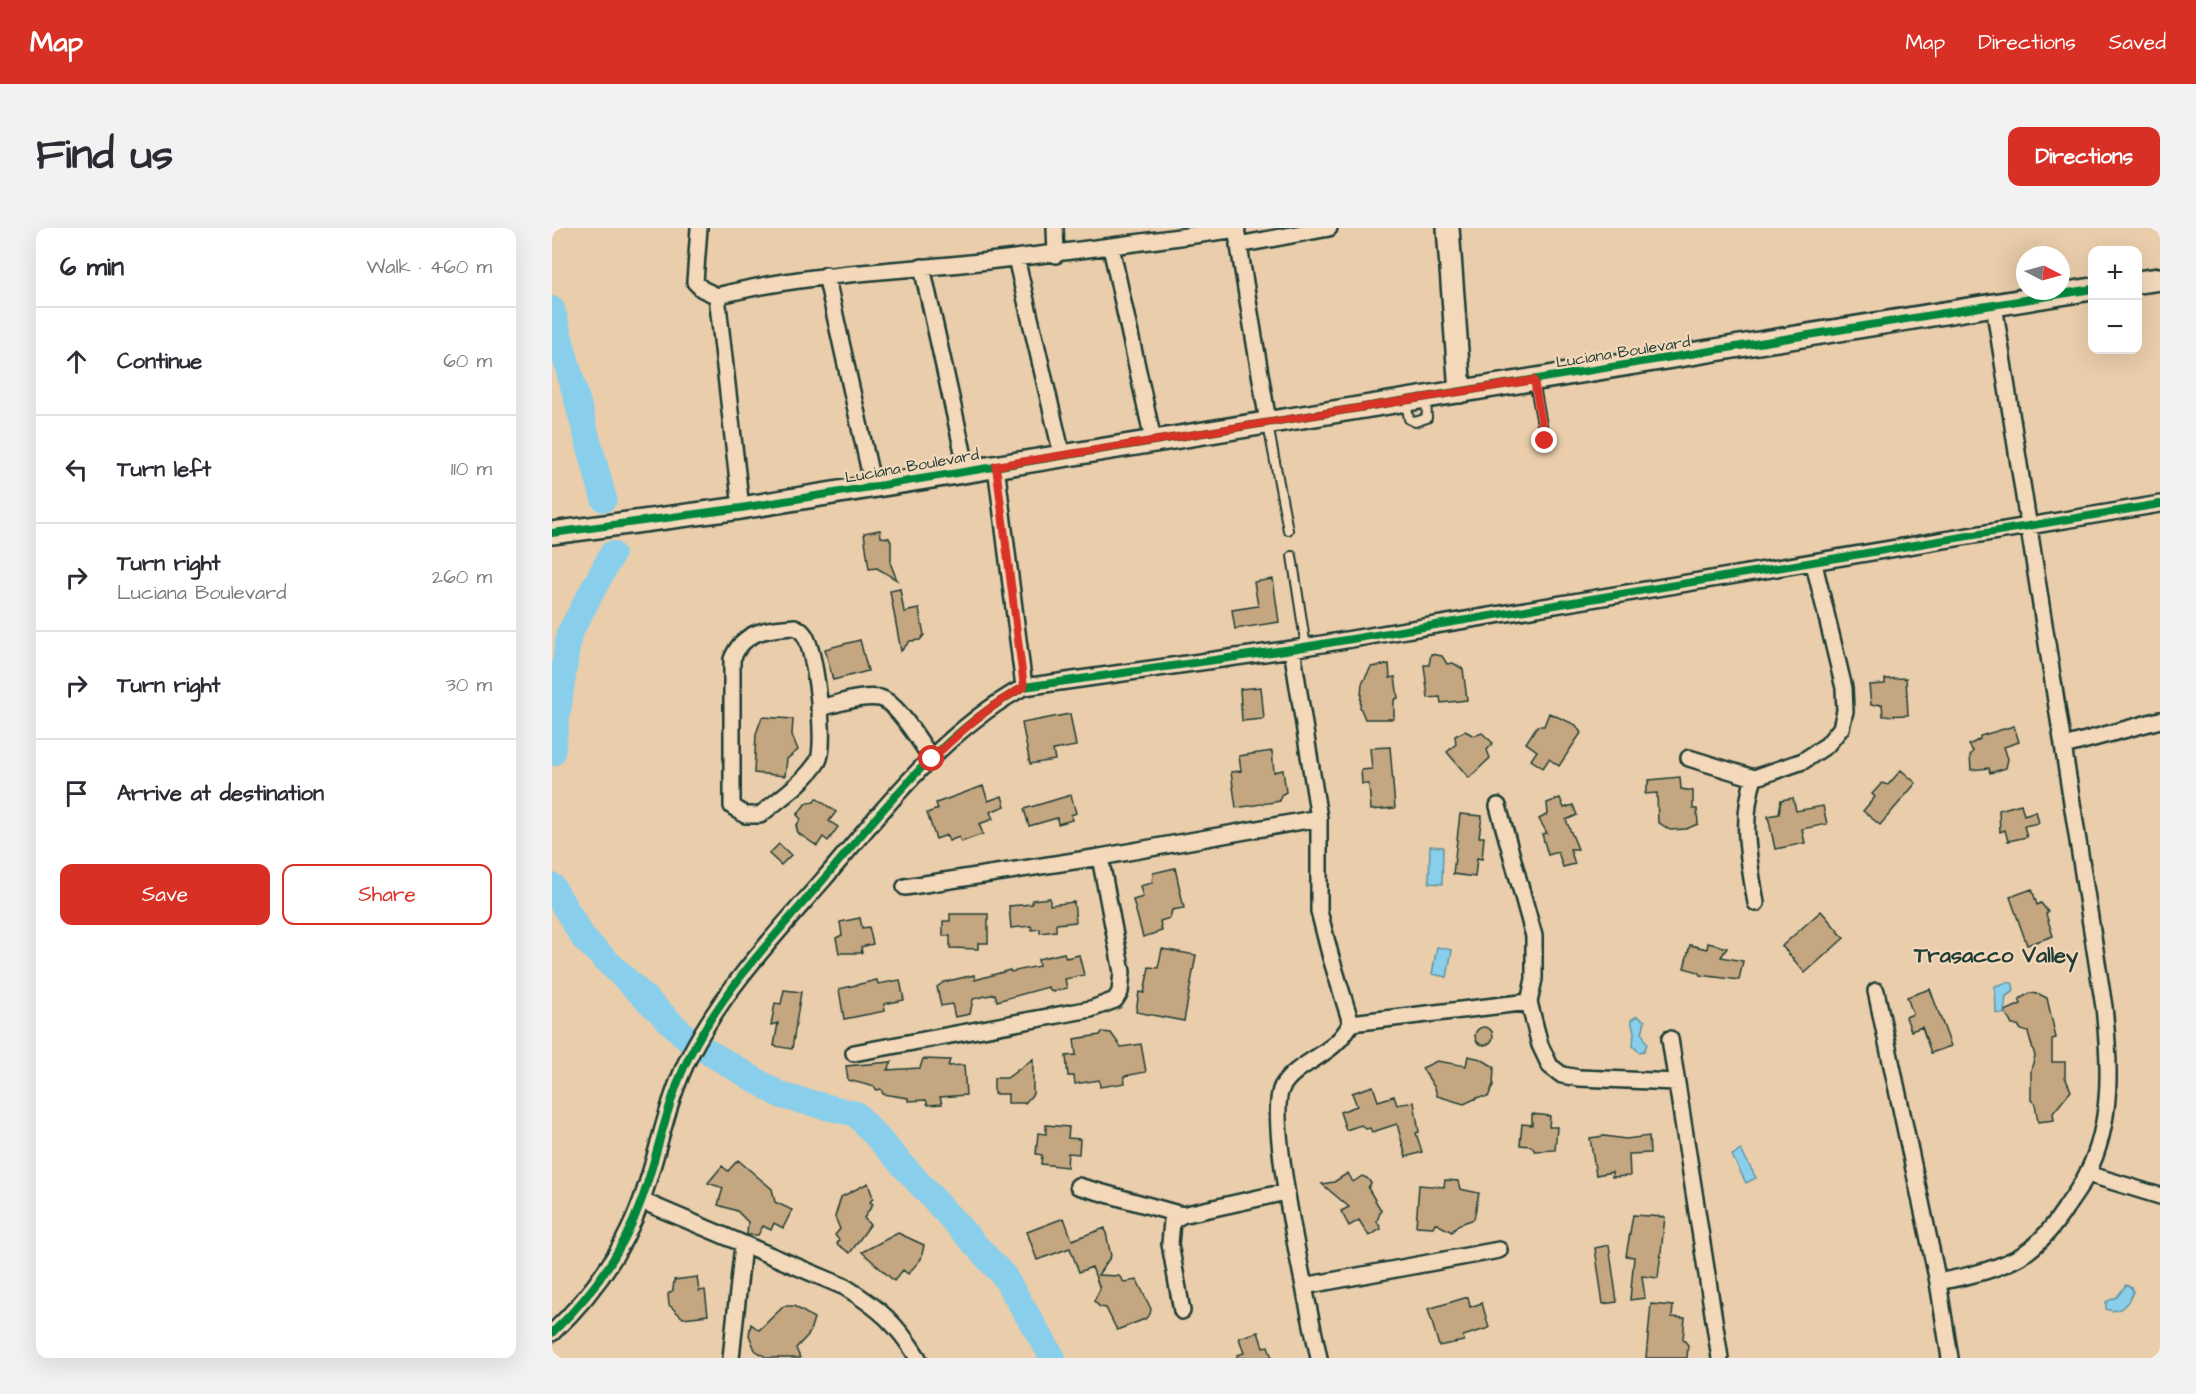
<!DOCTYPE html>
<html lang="en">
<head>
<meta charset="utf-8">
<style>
	:root { --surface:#fff; --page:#f2f2f3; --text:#2b2b33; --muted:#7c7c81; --line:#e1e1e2; --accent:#d93025 }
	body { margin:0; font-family:"Architects Daughter",sans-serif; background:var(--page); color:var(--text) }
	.controls { position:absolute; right:18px; top:18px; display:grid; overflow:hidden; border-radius:12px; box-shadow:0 6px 24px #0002 }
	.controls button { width:54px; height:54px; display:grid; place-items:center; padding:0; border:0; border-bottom:2px solid var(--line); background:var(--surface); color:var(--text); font:30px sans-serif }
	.compass { position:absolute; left:1464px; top:18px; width:54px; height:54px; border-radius:50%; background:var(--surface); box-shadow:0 6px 24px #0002; rotate:96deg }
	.stop { position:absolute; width:18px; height:18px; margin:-14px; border:4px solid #d93025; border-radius:50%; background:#fff }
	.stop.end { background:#d93025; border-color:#fff; box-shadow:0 2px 6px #0008 }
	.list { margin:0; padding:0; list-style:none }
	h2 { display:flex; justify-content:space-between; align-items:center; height:78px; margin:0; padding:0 24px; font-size:26px }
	h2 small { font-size:20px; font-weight:400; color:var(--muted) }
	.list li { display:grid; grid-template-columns:39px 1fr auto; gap:18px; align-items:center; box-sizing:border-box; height:108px; padding:0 24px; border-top:2px solid var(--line) }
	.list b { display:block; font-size:22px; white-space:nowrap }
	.list p { margin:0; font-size:20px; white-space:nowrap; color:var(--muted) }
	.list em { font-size:20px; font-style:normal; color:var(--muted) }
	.actions { display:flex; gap:12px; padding:18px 24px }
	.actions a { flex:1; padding:14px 0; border:2px solid var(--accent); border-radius:12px; text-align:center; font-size:21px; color:var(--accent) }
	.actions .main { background:var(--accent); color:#fff }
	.icon { flex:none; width:33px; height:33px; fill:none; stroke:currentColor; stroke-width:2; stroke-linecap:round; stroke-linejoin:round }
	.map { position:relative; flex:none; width:1608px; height:1130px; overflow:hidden; border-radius:12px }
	header { display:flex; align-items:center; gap:36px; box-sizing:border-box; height:84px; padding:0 30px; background:var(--accent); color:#fff }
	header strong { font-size:28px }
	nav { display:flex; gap:33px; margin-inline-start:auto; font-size:21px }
	.intro { display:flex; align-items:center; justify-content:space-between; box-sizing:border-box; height:144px; padding:0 36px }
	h1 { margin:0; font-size:42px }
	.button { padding:15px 27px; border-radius:12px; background:var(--accent); color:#fff; font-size:21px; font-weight:700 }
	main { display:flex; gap:36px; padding:0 36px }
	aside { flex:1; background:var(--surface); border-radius:12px; box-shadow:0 6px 24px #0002 }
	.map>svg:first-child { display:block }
</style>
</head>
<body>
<header>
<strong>Map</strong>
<nav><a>Map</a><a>Directions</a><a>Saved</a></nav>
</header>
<div class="intro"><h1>Find us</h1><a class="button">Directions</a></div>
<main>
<aside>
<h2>6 min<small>Walk · 460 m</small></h2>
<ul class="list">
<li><svg class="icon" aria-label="ahead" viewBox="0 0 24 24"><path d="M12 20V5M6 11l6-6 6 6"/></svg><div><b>Continue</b></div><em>60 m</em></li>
<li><svg class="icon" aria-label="left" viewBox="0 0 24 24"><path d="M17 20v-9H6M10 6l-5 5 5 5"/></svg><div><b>Turn left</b></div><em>110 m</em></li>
<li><svg class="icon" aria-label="right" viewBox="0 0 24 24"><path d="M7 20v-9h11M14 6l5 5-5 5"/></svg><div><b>Turn right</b><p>Luciana Boulevard</p></div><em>260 m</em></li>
<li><svg class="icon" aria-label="right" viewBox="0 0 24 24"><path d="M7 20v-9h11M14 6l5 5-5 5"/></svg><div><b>Turn right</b></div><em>30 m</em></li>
<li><svg class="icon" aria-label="arrive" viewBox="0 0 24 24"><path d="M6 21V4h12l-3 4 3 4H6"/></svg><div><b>Arrive at destination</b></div></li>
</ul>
<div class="actions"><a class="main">Save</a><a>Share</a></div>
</aside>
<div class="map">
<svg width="1608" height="1130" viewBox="0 0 1608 1130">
	<rect width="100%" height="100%" fill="#eacdab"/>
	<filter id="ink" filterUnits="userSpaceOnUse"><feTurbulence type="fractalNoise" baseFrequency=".0167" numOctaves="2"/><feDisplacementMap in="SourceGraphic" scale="12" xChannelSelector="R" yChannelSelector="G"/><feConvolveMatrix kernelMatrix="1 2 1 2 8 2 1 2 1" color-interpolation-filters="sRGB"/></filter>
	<g filter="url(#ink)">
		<path fill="#89cfeb" stroke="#5f95a2" stroke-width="1.5" d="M878,618L891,619L890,656L877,655Z
			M885,719L900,722L895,749L880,746Z
			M1457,754L1461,756L1462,763L1454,768L1452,786L1444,785L1443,758Z
			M1085,788L1093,793L1090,805L1095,816L1092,823L1087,824L1081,818L1082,804L1079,792Z
			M1189,922L1204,950L1194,955L1180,927Z
			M1574,1057L1580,1060L1581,1064C1576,1076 1567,1087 1554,1081V1074L1565,1069Z"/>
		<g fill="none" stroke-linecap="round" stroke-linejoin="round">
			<path stroke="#89cfeb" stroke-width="26" d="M0,81L52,271
				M0,525L17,406L60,326
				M0,658L32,711L138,813L230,868L304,886L452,1048L501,1130"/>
		</g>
		<path fill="#c4a680" stroke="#1f3d34" stroke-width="1.5" d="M328,302L329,309L337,310L339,314V337L345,352L325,340L317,341L312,305Z
			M721,351L727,394L683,401L680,382L706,378L702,354Z
			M348,361L352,384L367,381L372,407L368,412L358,413L349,423L338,363Z
			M308,412L316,443L281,452L273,421Z
			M879,426L890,428L895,436L901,435L911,441L915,472L889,475L888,469L876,470L872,437H877Z
			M837,436L838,450L843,449L846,470L842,472V491H813L808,479L810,456L819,439Z
			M1354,450L1356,487L1331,488L1330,476L1319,477L1317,457L1333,456V451Z
			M709,459L712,491L690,493L688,461Z
			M997,485L1024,497L1029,505L1007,538L997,531L991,540L979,532L985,523L974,515L985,498H992Z
			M518,486L524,518L501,522L503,532L478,536L470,495Z
			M210,489L241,491L240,507L246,522L235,531L233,548L202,545L204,506Z
			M1462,498L1467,514L1452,519L1456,531L1454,540L1438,545L1437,540L1419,542L1418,528L1421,523L1417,517L1428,511V508Z
			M913,503L922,508L930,505L941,515L935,522L938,530L917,550L895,524L904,516L903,508Z
			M838,519L843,580L819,582L817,556H810L809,542L820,541L818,520Z
			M720,523L722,544L731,542L734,564L729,567L728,573L684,580L679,544L689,543L687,528Z
			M1349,542L1364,555L1328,597L1311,583L1323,569L1320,566L1330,555L1336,557Z
			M1128,549L1129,561L1141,563V581H1145L1146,596L1134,601L1118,602L1106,594L1105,565L1093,566L1097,552Z
			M431,558L436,573L450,568L453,578L438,584L441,591L427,596L431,606L409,614L407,609L397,613L395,607L384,611L375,585L386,581L384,575Z
			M519,567L524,585L519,587L520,592L506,596L505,590L477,598L472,581Z
			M264,570L284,584L277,593L286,599L276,613L271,609L265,618L246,605L244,598L249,591L245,587L254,575L262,574Z
			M1008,570L1012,580L1021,577L1025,587L1014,592L1026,621H1018L1023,636L1011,639L1006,624L996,627L990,606L995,605L987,591L996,586L995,575Z
			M1241,570L1244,583L1271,578L1275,596L1250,601L1253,615L1223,621L1216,588L1227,586L1229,572Z
			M1469,576L1472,587L1484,583L1487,595L1472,598L1475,609L1456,613L1453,602L1448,604L1447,582Z
			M908,586L930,588L927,609H932L930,631L925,630L923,649L901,646Z
			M227,616L239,627L229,637L217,626Z
			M623,640L632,680L620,682L618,690L608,693L610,703L591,709L581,672L591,669L588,658L600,655L601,645Z
			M1480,661L1485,677L1489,675L1496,684L1494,686L1501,708L1475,717L1458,669Z
			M498,670V677L522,674L524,694L504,696V703L488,705V701L480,702L479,698L459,700L457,678L480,676V672Z
			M1269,683L1292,710L1253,745L1230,718Z
			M398,686H436V715H426V721L398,720V708H391V693H398Z
			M308,690L310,700L317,699L321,716L309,719L310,725H287L284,710L290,707L288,694Z
			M1156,715L1175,720L1169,729L1191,733L1187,752L1148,747L1147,744L1132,740L1138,717L1155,721Z
			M610,721L644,727L632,793L584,784L587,764L592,765L597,739L606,740Z
			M512,725L514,730L527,727L532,747L513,751L515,760L500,764L496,759L445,773L443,766L421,771L418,786L403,789L400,776L389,778L385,759L392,754L422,747L423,752L458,742L459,744L487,738L486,731Z
			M325,752L326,756L348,752L352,772L332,776L333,783L292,791L287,761Z
			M1378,761L1399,818L1379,825L1370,799L1359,803L1354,789L1361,786L1355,769Z
			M232,762L249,764L240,821L222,818L226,795L219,797L223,775L229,776Z
			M1478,765L1487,766L1495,770L1504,810L1500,811V834H1513V849L1519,863L1501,885L1502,892L1486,894L1483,876L1479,872V842L1483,828L1476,804L1469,802L1466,797H1460L1453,783L1469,776L1467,771Z
			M923 808a9 9 0 1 1 18 0a9 9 0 1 1-18 0Z
			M550,804L559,805L569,819L589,816L594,844L572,848L573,855L548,859L547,852L523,856L522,848H516L514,828L524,827L522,811L548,807Z
			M916,828L929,831L942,839L941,857L936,869H927L912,876L885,868L883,860L870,840L885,833L914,838Z
			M371,831L398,832L396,838L412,837L414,867L388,869L390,876L376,877L374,872L356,873V870L331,866L329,861L324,862L323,859L296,852L294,838L340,834L335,842L368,840Z
			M481,831V866L473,875H456V866H442V850H455Z
			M821,858L826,873L842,868L845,877L862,874L867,904L864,905L870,924L854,929L845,896L820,904L818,900L814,901L809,897L794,902L788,884L805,878L800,865Z
			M980,886L998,888L997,899H1005L1003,922L983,923L979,918L968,917L970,896L980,897Z
			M494,897L517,899L516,910L528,911L527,926L516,925L515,939L489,936L490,927L484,926L486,905L494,906Z
			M1052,908L1074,911L1097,908L1098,925L1077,926L1078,948L1060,949V944L1044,947L1038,910Z
			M186,932L220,961L223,974L240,982L231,1000L222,995L219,1002L211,998L206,1007H195L196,994L185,983L166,977L171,960L156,955L170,938L176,943Z
			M796,945L801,954L810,948L815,950L819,955L816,960L829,982L825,993L829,1001L817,1008L807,992L797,998L789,983L797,979L770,956L782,954Z
			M893,952L906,953L908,961L927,965L922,991L906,997L900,1004L883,995L881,999L864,998L867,957L892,959Z
			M316,955L321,970L318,974L321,976L312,990L318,997L298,1025L285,1016L287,1012L283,1007L288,1001L283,989L289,969Z
			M1081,987L1113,989L1106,1050L1090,1048L1093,1070L1078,1072L1082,1029L1074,1028Z
			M512,990L520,1012L553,1000L559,1028L546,1047L567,1048L572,1054L585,1052L599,1081L598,1086L593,1091L565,1102L554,1080L548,1079L542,1073L548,1061L540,1039L527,1044L518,1020L485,1032L475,1004Z
			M346,1005L372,1017L369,1031L356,1046L351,1042L342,1053L310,1024Z
			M1057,1017L1065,1074L1051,1076L1043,1020Z
			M145,1049L147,1063L153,1062L156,1087L131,1090L117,1077L116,1066L121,1062L122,1052Z
			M916,1069L918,1079L930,1075L937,1100L911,1108L912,1113L887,1118L876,1081Z
			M1099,1076L1121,1078L1120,1089L1133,1090L1131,1111L1136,1117L1135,1130H1094Z
			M232,1078H242L262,1090L257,1106L244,1120L248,1130H215L203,1122L197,1107L199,1096L207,1102Z
			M706,1104L711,1119L716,1118L720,1130H685V1127L692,1125L687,1110Z"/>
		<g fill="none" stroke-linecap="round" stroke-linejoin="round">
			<g stroke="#1f3d34" stroke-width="12">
				<path id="lane" d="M982,153L993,213
					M854,174L857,191L863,194L875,190L874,170
					M716,197L736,302
					M740,328L754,419"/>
			</g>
			<g stroke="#1f3d34" stroke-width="20">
				<path id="street" d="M147,0L143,54L150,61L165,68
					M503,0L504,27
					M684,0L716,194
					M686,17L777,0
					M559,19L601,212
					M464,30L510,227
					M370,39L415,242
					M274,47L321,258
					M444,238L472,459
					M189,280L165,68C245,47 327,44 409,36C501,26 593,14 685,1
					M243,399C246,401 249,402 251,405C263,417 275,517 266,533C253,554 227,571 208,587H193L180,578V431C192,402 215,401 243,399Z
					M740,421L767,590V683L779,730L799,795C782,829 745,833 730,859C713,890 758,1086 767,1130
					M267,480C286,476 309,467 328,470C345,474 369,516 380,531
					M1512,518L1608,492
					M1137,530L1202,550L1251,533L1275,517L1289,500L1293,483L1292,460L1262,336
					M1202,550C1188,593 1197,632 1204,675
					M946,578L982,708V751L977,774L988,817L998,838L1010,847L1027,850L1124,854
					M353,659L548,629L767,590
					M1324,763L1386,1054L1398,1130
					M799,795L977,774
					M1118,811L1168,1130
					M302,825L501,788L539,781L563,772L568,764L570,744L548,629
					M1536,946L1608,968
					M526,958L630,987
					M90,973L293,1059C327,1080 345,1096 366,1130
					M1386,1054C1411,1049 1437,1044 1461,1032C1483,1022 1500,1001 1513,981C1520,970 1529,959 1535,946C1561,895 1558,835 1552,779L1442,77
					M752,1058L947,1022
					M630,1083L618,1016L620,993L630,987L734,964
					M0,1105C39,1068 72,1022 90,971C107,923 115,871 139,825C172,761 224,706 271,652C330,583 391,503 472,459L740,421L1608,276
					M179,1130L191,1017"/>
			</g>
			<g stroke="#1f3d34" stroke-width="26">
				<path id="secondary" d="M896,0L908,164
					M1586,54L1608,51
					M0,305L189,280L1540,61"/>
			</g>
			<use href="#lane" stroke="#f3d8ba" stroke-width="8"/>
			<use href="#street" stroke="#f3d8ba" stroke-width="15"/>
			<use href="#secondary" stroke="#f3d8ba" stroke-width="21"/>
			<g stroke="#f3d8ba" stroke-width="11">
				<path id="cycleway" d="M0,305L189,280L1540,61
					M0,1105C39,1068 72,1022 90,971C107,923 115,871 139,825C172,761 224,706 271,652C330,583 391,503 472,459L740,421L1608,276"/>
			</g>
			<use href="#cycleway" stroke="#00873e" stroke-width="8"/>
		</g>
	</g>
	<g fill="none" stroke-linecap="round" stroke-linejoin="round" filter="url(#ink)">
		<path stroke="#d93025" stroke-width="8" d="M380,531C409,503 436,478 472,459L444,238L982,152L993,213"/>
	</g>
	<g text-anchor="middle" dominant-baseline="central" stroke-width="4.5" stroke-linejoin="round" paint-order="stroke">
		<g font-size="16" fill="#1f3d34" stroke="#f3d8ba">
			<text transform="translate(1071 124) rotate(-9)">Luciana Boulevard</text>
			<text transform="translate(360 238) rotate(-10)">Luciana Boulevard</text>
		</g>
		<g font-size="22" font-weight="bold" fill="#1f3d34" stroke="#f3d8ba">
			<text x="1444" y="727">Trasacco Valley</text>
		</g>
	</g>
</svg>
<div class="controls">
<button>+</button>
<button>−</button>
</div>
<svg class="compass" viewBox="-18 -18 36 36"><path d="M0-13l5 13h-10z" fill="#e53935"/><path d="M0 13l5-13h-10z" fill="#7c7c81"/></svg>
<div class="stop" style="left:380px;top:531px"></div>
<div class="stop end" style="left:993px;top:213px"></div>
</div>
</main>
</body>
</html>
